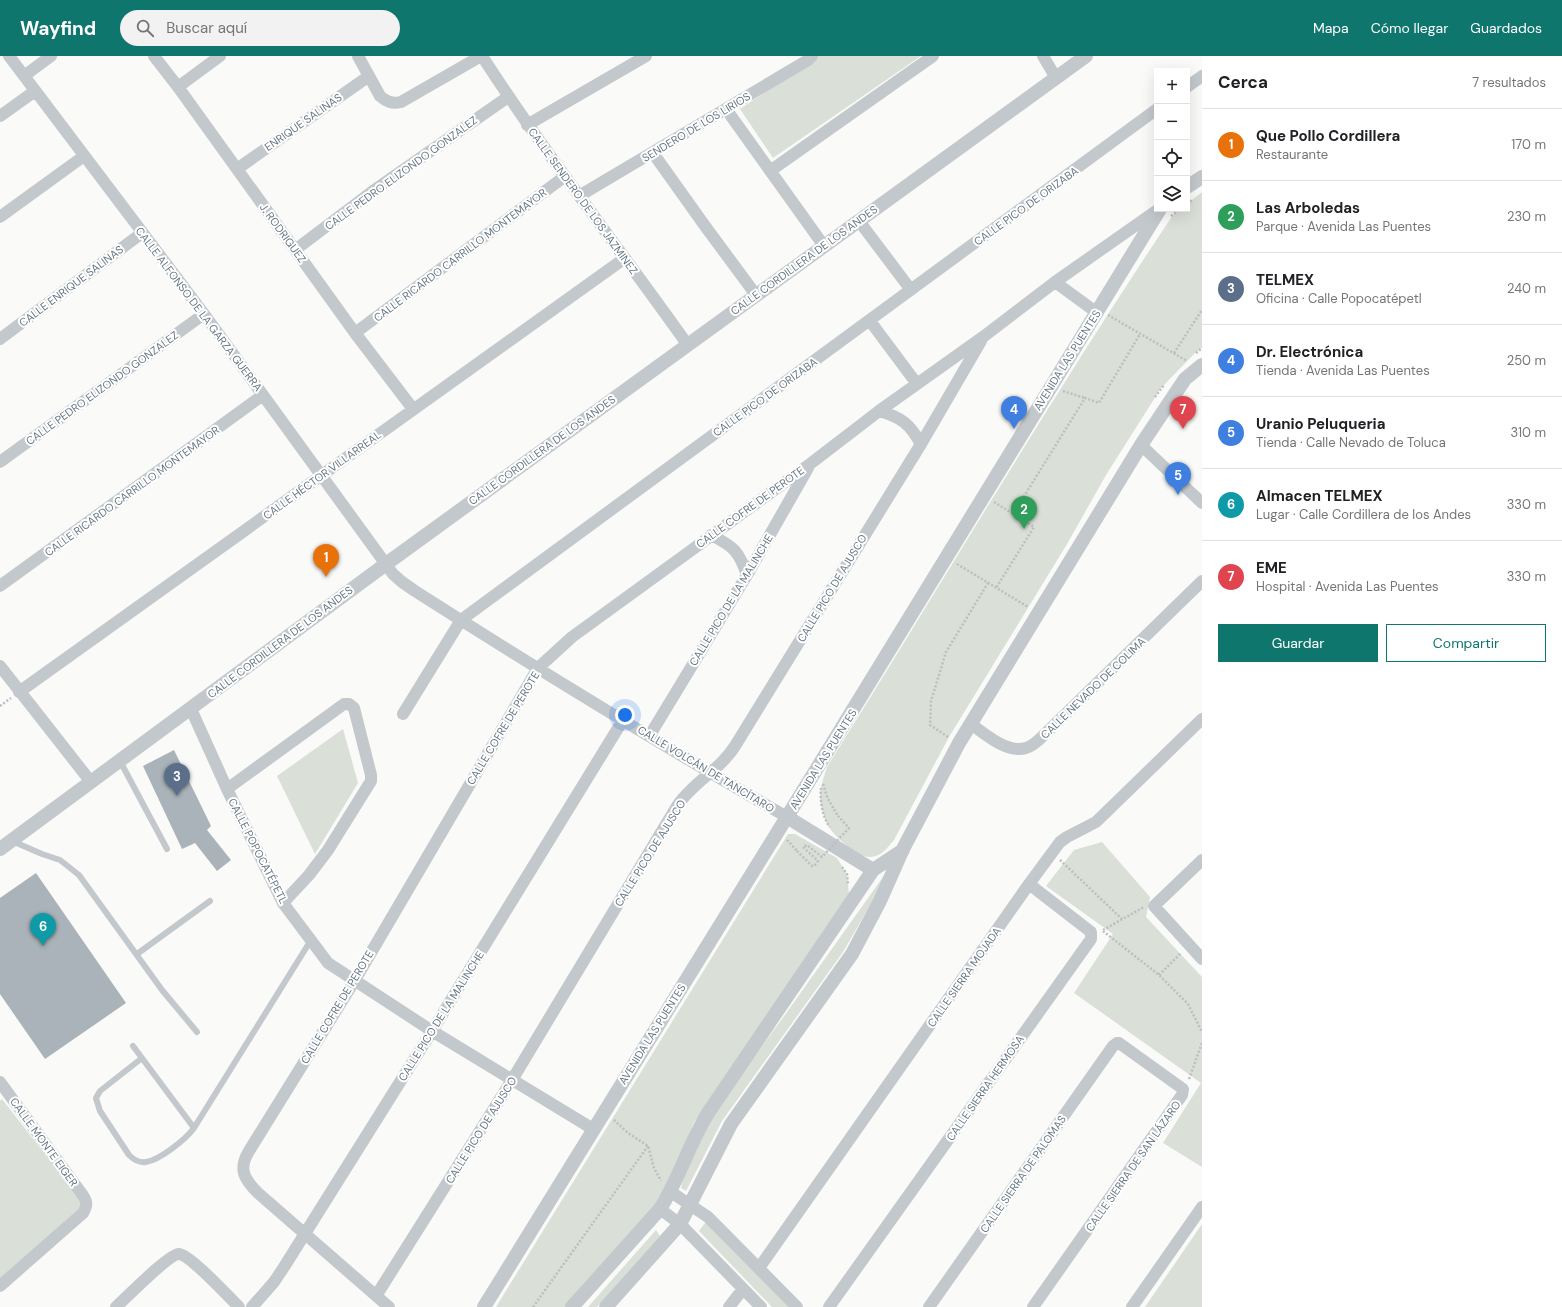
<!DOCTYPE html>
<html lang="es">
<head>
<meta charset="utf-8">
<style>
	:root { --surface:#fff; --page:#f2f2f2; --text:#202124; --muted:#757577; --line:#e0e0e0; --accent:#0f766e }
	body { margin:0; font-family:"DM Sans",sans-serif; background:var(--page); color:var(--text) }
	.controls { position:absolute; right:12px; top:12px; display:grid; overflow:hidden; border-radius:0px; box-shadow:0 4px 16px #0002 }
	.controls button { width:36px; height:36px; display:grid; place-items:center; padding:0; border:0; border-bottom:1px solid var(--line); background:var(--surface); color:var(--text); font:20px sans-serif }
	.you { position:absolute; left:625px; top:659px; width:14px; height:14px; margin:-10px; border:3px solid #fff; border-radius:50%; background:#1a73e8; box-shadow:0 0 0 6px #1a73e833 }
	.badge { display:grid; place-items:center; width:26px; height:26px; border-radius:50%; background:var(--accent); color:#fff; font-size:13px; font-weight:700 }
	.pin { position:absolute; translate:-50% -33px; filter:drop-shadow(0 1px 2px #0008) }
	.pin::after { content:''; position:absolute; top:21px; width:14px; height:12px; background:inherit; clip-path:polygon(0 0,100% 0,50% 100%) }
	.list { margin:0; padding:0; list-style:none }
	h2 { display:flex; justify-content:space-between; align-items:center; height:52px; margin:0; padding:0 16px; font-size:17px }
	h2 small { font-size:13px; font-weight:400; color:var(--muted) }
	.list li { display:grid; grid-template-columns:26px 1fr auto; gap:12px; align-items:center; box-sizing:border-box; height:72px; padding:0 16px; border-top:1px solid var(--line) }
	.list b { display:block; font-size:15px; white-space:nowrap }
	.list p { margin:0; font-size:13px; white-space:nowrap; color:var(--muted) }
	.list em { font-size:13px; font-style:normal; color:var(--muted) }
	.actions { display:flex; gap:8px; padding:12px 16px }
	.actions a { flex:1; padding:9px 0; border:1px solid var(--accent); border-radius:0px; text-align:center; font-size:14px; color:var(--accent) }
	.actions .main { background:var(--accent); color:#fff }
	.icon { flex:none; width:22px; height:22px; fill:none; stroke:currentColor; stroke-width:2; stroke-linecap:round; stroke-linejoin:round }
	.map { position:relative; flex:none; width:1202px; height:1251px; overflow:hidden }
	header { display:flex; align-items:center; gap:24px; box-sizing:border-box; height:56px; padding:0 20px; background:var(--accent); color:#fff }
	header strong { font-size:19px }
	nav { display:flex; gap:22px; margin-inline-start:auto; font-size:14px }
	.search { width:280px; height:36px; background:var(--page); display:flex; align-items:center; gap:10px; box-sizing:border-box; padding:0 14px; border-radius:22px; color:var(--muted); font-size:15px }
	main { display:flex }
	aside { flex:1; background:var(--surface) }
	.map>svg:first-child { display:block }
</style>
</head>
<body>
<header>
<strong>Wayfind</strong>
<div class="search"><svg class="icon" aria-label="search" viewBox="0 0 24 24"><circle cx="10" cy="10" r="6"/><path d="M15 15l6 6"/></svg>Buscar aquí</div>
<nav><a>Mapa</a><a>Cómo llegar</a><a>Guardados</a></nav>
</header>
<main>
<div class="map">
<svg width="1202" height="1251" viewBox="0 0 1202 1251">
	<rect width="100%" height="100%" fill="#fafaf8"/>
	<path fill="#dadfd7" d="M818,0H921L773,102L740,53L818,1Z
		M1202,136V292L1195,297L1161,332L1106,419L1067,488L949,681L894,784C887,792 881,801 870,801C856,801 833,779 827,768C824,761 820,748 820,741C820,731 824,721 827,711C942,527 1052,340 1173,159L1180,153H1187V148Z
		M343,673L358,727L315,798L277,720Z
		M788,778H795L837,802L847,818L849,838L720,1032L694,1066L672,1120L654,1153L566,1251H496Z
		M1102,786L1150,841L1146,861L1202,921V1111L1163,1087L1201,1027L1074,937L1113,878L1046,830L1074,794Z
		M883,821L886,822L843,896L722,1065L687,1133L686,1135L681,1132L683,1123L714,1055L782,963Z
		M2,1043L84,1148L0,1224V1045Z
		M708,1163L792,1251H772L699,1175Z
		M1202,1168V1251H1145Z
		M656,1174L660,1180L597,1251H588Z"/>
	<path fill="#aab3b9" d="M174,694L211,770L207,774L231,804L217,815L195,787L182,793L143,710Z
		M36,817L126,947L45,1003L0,938V842Z"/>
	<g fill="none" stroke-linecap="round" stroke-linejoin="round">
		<path stroke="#bbbfc2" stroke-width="2.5" stroke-dasharray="2 2" stroke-linecap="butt" d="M1187,148L1192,144
			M1171,160L1180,153
			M1108,259L1187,305
			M1174,297L1202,254
			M1196,297L1202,292
			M1063,335L1085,342
			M1155,341L1164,329
			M994,446L1034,471L996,532
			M1013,458L1085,342L1099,347L1140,278
			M957,508L1028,551
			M0,650L11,642
			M948,681L930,669L931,645L946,596L988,527
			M823,728L828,743L838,760
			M821,732C820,744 822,761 830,771
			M787,784L797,795
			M1060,804L1122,863
			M842,811L847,818L848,828
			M1103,874L1144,851
			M1103,875L1159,919L1188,948L1202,976
			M1159,919L1181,897
			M1189,1023L1202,987
			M614,1064L628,1077L648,1090L654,1112L661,1125
			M533,1251L648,1090"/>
		<path stroke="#c3c8cc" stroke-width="6" d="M120,705L167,793
			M12,785L42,798L60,804L79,819L162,934L197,976
			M137,898L210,845
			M133,990L194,1072L311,884
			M142,1002L100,1035L96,1042L100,1055L129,1099C133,1103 139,1107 146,1106C160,1104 186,1083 194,1072"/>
		<path stroke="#c3c8cc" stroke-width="12" d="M9,0L204,258L393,518L402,526L415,535C537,613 661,689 787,761
			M154,0L178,31L355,277L413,353
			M358,0L380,40C387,46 392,48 401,46L481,0
			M482,0C546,99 619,192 687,288
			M1043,0L1056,22
			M24,20L51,0
			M178,31L220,0
			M1187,31L1202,20
			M726,53L824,190
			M0,60L35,35
			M527,69L646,0
			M653,97L705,170L756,239
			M237,113L369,20
			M770,115L933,0
			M579,140L808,4L812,0
			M0,161L84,100
			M859,165L911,234
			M295,194L373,135L508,41
			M1055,226L1096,256
			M870,265L917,328
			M355,277L564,121
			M0,283L142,177
			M879,355C901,361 910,368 921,388
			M1141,389L1202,447
			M0,406L204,258
			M711,479C733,490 739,495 747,519
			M0,530L263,339
			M0,610L91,726
			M19,636L625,202
			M191,653L227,733L283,847L328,907L432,975L593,1073
			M403,658L461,564L1157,53
			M971,668C985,678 1007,698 1026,692C1033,690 1039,684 1044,679L1202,525
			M650,679L747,519L808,412
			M227,733L344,648H349L354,652L371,719V725L328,794L309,819L283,847
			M1202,804L1154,850L1202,903
			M0,1026L82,1138C87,1145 88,1149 83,1157L0,1230
			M671,1136L708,1161L797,1251
			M660,1153L680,1168L761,1251
			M759,1212L1029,828L1060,786L1067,781L1096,766L1202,663
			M376,1240L512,1024L677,750C693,726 720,714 735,690L921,388L981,285
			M116,1251C126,1242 169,1198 179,1198C190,1199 229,1241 239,1251
			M252,1251L274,1226L284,1211L432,975L623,664
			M389,1251L258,1137C244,1123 238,1113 249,1095L355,924L538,612L572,581L810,408L879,355L983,281L1055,226L1159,153
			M729,1251L743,1233
			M829,1251L1091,883V876L1029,828
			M929,1251L1113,990L1117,987H1119L1183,1033L1182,1039L1033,1251
			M1132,1251L1202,1151"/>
		<path stroke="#c3c8cc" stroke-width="14" d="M1187,131L1202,121
			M787,761L873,814
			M0,793L386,508L1086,0
			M484,1251L811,722L1160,153
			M572,1251L660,1153C679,1123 689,1088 708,1057L873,814L903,794
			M606,1251L680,1168L731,1068L852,898L880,845L903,793L959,687L1141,389L1185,323L1202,309"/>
		<path stroke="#bbbfc2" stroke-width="2.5" stroke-dasharray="2 2" stroke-linecap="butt" d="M797,795L812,810H814L818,805L803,791L807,789L822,801L849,772L838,760"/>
	</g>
	<g text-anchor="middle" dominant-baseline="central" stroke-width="4" stroke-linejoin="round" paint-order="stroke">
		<g font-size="11" fill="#657683" stroke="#fff">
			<text transform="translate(303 66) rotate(-35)">ENRIQUE SALINAS</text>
			<text transform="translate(696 71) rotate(-31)">SENDERO DE LOS LIRIOS</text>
			<text transform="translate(401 117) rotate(-36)">CALLE PEDRO ELIZONDO GONZALEZ</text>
			<text transform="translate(583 145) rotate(54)">CALLE SENDERO DE LOS JAZMINEZ</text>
			<text transform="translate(1026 150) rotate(-36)">CALLE PICO DE ORIZABA</text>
			<text transform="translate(283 177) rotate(54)">J. RODRIGUEZ</text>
			<text transform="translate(460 199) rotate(-37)">CALLE RICARDO CARRILLO MONTEMAYOR</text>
			<text transform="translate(804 204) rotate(-36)">CALLE CORDILLERA DE LOS ANDES</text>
			<text transform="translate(71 230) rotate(-37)">CALLE ENRIQUE SALINAS</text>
			<text transform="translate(199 253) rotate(53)">CALLE ALFONSO DE LA GARZA GUERRA</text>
			<text transform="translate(1067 304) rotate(-58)">AVENIDA LAS PUENTES</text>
			<text transform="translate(102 332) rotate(-36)">CALLE PEDRO ELIZONDO GONZALEZ</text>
			<text transform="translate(765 341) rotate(-36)">CALLE PICO DE ORIZABA</text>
			<text transform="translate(542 394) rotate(-36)">CALLE CORDILLERA DE LOS ANDES</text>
			<text transform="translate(322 419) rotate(-36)">CALLE HÉCTOR VILLARREAL</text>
			<text transform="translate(132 435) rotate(-36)">CALLE RICARDO CARRILLO MONTEMAYOR</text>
			<text transform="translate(750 451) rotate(-36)">CALLE COFRE DE PEROTE</text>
			<text transform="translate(832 532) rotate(-59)">CALLE PICO DE AJUSCO</text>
			<text transform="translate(731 544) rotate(-59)">CALLE PICO DE LA MALINCHE</text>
			<text transform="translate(280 586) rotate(-37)">CALLE CORDILLERA DE LOS ANDES</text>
			<text transform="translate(1093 632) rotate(-44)">CALLE NEVADO DE COLIMA</text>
			<text transform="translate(503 672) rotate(-59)">CALLE COFRE DE PEROTE</text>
			<text transform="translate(823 703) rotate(-58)">AVENIDA LAS PUENTES</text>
			<text transform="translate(706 713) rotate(31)">CALLE VOLCÁN DE TANCÍTARO</text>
			<text transform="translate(258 795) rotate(63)">CALLE POPOCATÉPETL</text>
			<text transform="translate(650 797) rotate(-58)">CALLE PICO DE AJUSCO</text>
			<text transform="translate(964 921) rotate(-55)">CALLE SIERRA MOJADA</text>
			<text transform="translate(337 951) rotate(-59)">CALLE COFRE DE PEROTE</text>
			<text transform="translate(441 960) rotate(-58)">CALLE PICO DE LA MALINCHE</text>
			<text transform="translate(652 978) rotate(-58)">AVENIDA LAS PUENTES</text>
			<text transform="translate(985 1032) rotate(-55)">CALLE SIERRA HERMOSA</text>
			<text transform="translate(481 1074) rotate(-58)">CALLE PICO DE AJUSCO</text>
			<text transform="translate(44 1086) rotate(54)">CALLE MONTE EIGER</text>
			<text transform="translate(1133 1110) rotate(-55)">CALLE SIERRA DE SAN LÁZARO</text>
			<text transform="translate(1023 1118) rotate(-55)">CALLE SIERRA DE PALOMAS</text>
		</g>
	</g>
</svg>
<div class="controls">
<button>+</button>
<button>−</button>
<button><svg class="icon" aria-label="locate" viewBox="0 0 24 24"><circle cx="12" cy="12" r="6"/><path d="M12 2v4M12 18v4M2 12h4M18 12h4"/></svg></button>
<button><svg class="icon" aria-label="layers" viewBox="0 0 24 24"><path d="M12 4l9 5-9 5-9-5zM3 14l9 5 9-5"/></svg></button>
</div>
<div class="you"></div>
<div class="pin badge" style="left:326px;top:521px;background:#e8710a">1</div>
<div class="pin badge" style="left:1024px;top:473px;background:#2e9e5b">2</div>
<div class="pin badge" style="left:177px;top:740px;background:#5c6f8a">3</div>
<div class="pin badge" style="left:1014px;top:373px;background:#3f7fe0">4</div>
<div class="pin badge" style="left:1178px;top:439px;background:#3f7fe0">5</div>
<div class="pin badge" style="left:43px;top:890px;background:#0f9aa8">6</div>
<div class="pin badge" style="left:1183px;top:373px;background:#e0444e">7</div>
</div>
<aside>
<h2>Cerca<small>7 resultados</small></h2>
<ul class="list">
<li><span class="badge" style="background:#e8710a">1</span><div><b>Que Pollo Cordillera</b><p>Restaurante</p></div><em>170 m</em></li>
<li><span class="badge" style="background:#2e9e5b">2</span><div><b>Las Arboledas</b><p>Parque · Avenida Las Puentes</p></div><em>230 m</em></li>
<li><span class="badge" style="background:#5c6f8a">3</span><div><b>TELMEX</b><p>Oficina · Calle Popocatépetl</p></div><em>240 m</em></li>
<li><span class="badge" style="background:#3f7fe0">4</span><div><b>Dr. Electrónica</b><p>Tienda · Avenida Las Puentes</p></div><em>250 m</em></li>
<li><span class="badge" style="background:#3f7fe0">5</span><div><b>Uranio Peluqueria</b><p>Tienda · Calle Nevado de Toluca</p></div><em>310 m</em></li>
<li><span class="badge" style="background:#0f9aa8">6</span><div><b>Almacen TELMEX</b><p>Lugar · Calle Cordillera de los Andes</p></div><em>330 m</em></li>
<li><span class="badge" style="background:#e0444e">7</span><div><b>EME</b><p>Hospital · Avenida Las Puentes</p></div><em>330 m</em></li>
</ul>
<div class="actions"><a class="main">Guardar</a><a>Compartir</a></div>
</aside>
</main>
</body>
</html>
